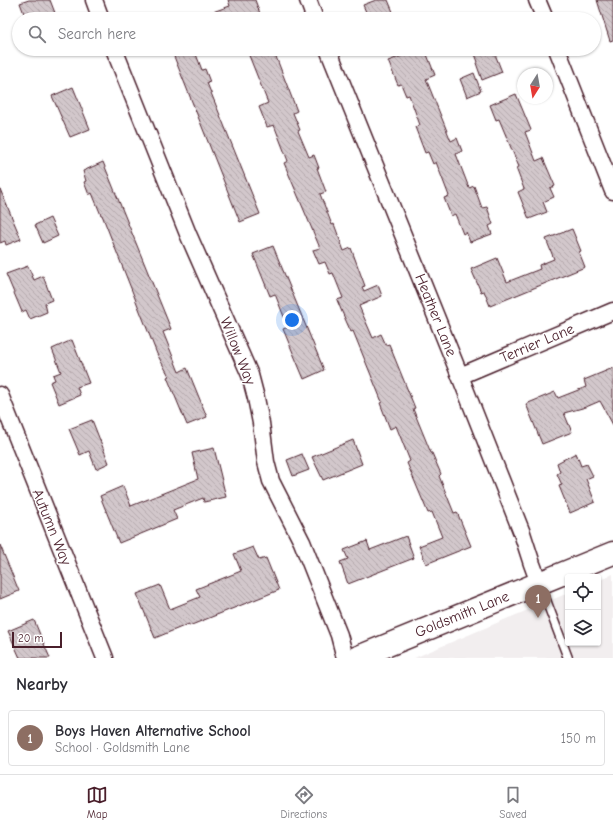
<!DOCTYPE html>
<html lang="en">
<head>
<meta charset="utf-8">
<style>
	:root { --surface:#fff; --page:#f2f2f3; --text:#2b2b33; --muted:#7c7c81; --line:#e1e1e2; --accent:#4a1f2b }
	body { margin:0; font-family:"Comic Neue",sans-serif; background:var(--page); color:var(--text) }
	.controls { position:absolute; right:12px; bottom:12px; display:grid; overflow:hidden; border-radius:4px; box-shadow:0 1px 3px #0004 }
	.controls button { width:36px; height:36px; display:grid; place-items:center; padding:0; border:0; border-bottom:1px solid var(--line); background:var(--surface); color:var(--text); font:20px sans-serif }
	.compass { position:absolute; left:517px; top:68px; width:36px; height:36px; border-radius:50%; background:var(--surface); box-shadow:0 1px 3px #0004; rotate:191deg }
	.scale { position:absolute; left:12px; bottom:10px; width:50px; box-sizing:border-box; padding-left:4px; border:2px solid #4a1f2b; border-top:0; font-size:11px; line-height:14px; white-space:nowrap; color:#4a1f2b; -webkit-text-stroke:3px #fff; paint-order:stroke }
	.you { position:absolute; left:292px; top:320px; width:14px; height:14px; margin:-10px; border:3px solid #fff; border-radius:50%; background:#1a73e8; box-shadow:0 0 0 6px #1a73e833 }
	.badge { display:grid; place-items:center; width:26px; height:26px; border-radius:50%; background:var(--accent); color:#fff; font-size:13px; font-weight:700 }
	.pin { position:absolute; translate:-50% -33px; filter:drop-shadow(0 1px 2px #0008) }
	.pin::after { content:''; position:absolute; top:21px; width:14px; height:12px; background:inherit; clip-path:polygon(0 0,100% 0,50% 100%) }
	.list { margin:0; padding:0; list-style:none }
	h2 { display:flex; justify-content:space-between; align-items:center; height:52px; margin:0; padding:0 16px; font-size:17px }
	h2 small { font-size:13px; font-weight:400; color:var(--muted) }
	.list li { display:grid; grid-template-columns:26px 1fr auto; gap:12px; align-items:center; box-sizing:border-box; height:56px; margin:0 8px 8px; padding:0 8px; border:1px solid var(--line); border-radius:4px }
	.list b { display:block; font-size:15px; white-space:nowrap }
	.list p { margin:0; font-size:13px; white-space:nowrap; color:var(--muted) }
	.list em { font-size:13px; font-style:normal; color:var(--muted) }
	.icon { flex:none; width:22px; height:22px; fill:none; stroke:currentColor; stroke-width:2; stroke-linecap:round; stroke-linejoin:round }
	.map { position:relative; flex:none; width:613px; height:658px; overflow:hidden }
	.search { position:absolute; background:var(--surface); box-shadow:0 1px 3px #0004; left:12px; right:12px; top:12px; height:44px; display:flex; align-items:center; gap:10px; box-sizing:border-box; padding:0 14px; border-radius:22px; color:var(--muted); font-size:15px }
	.sheet { height:116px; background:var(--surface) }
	nav { display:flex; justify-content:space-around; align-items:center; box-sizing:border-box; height:56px; border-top:1px solid var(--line); background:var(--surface); font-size:11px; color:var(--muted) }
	nav a { display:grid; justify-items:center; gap:2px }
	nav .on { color:var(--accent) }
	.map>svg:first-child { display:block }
</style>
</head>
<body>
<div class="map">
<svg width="613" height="658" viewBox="0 0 613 658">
	<defs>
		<pattern id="building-back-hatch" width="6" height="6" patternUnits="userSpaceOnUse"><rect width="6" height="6" fill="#d2c7cb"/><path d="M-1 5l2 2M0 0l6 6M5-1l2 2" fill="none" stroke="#b6aaae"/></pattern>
	</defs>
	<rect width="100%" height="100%" fill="#fff"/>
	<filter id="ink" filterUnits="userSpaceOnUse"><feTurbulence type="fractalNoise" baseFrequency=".025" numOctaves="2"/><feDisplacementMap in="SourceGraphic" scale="8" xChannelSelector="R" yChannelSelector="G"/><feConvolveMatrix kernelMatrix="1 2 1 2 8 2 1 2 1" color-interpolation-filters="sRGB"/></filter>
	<g filter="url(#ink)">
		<path fill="#f2eeef" d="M613,574V658H414L568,593V643H598V581Z"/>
		<path fill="url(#building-back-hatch)" stroke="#4a1f2b" d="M29,0H50L55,13L43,19H26L20,3Z
			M228,0H255L262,19H199L198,17L230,6Z
			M376,0H388L396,19H369L363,5Z
			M597,0H613V40L610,41Z
			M171,49H194L202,70L205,69L210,82L207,83L260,214L240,222Z
			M258,49H273L297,111L293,113L300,130L298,131L309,157L314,155L319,168H317L326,192L320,194L332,225L334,224L344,251L351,248L365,286L362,287L364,291L378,285L382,296L359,306L373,338L381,334L386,345L389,344L415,408L413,409L431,453H432L441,474L439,476L454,513L457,512L471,546L426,564L419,546L442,537L432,512L428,513L420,494L407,463L410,461L396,426L390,429L380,403L382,402L353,331L351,332L342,312L337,300L343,298L333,273L330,274L325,262L319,264L313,250L320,248L284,163L288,161L274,125L267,127L259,107L268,103L248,53Z
			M473,49H493L502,72L482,80L476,63L478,62Z
			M415,51L416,55L426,52L435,75L426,79L451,141L457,138L462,151L456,154L469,188L474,186L482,208L487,207L493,224L489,226L492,234L470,242L466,232L463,234L455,214L451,216L444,198L449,196L436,162L433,164L428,152L425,153L415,127L420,125L409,95L406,96L401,84L398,85L388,61Z
			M474,73L481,91L467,97L460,79Z
			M73,87L90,129L70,137L52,96Z
			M516,94L531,130L525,132L536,161L543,158L555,186L550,188L554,197L543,202L547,212L529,219L518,192L524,189L516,168L519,167L499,119L496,120L490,105Z
			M103,162L171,329L163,332L179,372L187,368L207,417L187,425L167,377L169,376L157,354L102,215H101L92,193L89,195L84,182L86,181L83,171Z
			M0,189L21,239L6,245L5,241L0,243Z
			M50,218L58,236L43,243L35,225Z
			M572,229L581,251L579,252L585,267L490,306L484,291L481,292L471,269L497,258L507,282L540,269L539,265L554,259L546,239Z
			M273,246L324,370L304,379L283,329L288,327L275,294L270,296L253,254Z
			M28,266L34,280L43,276L52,300L45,303L47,312L30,319L26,310L22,312L6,274Z
			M72,340L89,383L77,387L80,395L59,404L50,382L55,380L53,375L61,372L52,349Z
			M613,368V425L600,401L586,407L564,413L572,432L542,444L526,404L555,392L558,398L586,387L584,380Z
			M92,420L109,463L96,469L89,451L80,455L69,429Z
			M353,440L362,464L323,480L312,457Z
			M214,448L226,497L204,502L203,498L173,510L177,519L119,543L100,496L123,486L131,506L198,479L192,453Z
			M576,453L581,466L587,464L593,476L586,479L595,502L570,513L559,486L562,485L557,474L560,472L557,463Z
			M302,454L309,470L293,476L287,460Z
			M406,536L414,558L348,584L340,562L348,559L344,550L367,541L370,550Z
			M0,545L19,591L0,599Z
			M253,547L259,560L266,558L279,590L189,626V624L155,638L137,594L160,585L170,609L200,597L196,589L241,571L234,554Z
			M34,620L41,637L50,658H20L8,631Z"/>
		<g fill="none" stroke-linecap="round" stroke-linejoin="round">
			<g stroke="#4a1f2b" stroke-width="11">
				<path id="lane" d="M540,584L568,658"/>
			</g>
			<g stroke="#4a1f2b" stroke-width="19">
				<path id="street" d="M94,0L101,19
					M308,0L315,19
					M537,0L545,19
					M114,49L188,234L250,375L256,398L261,423L266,462L271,481L302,542L339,635L345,658
					M328,49L460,376L522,533L532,564L539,583
					M557,49L613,191
					M460,376L613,311
					M0,395L105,658"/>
			</g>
			<g stroke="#4a1f2b" stroke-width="25">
				<path id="secondary" d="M356,658L613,553"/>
			</g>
			<use href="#lane" stroke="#fff" stroke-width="8"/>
			<use href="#street" stroke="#fff" stroke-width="16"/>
			<use href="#secondary" stroke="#fff" stroke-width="22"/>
		</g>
	</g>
	<g text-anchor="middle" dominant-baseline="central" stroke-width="3" stroke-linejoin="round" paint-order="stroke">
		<g font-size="15" fill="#4a1f2b" stroke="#fff">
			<text transform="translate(436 315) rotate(68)">Heather Lane</text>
			<text transform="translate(537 343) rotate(-23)">Terrier Lane</text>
			<text transform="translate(238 351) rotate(68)">Willow Way</text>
			<text transform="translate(52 527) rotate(68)">Autumn Way</text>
			<text transform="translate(462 614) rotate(-22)">Goldsmith Lane</text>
		</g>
	</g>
</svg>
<div class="controls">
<button><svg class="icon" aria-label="locate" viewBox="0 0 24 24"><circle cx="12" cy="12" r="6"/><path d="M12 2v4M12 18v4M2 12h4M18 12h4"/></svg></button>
<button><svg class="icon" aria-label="layers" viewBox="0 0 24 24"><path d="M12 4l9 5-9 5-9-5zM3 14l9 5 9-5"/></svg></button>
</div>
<svg class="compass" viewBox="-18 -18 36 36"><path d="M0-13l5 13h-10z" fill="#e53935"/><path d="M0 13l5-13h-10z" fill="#7c7c81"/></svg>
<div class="scale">20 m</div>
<div class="you"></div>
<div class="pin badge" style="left:538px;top:618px;background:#8d6e63">1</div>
<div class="search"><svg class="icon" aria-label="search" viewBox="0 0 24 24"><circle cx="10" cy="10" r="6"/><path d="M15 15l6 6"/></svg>Search here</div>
</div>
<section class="sheet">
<h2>Nearby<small></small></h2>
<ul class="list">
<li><span class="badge" style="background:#8d6e63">1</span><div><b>Boys Haven Alternative School</b><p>School · Goldsmith Lane</p></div><em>150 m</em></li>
</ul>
</section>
<nav>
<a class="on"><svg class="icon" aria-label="map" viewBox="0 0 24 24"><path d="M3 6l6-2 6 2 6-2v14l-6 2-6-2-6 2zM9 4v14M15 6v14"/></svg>Map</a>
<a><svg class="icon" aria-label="directions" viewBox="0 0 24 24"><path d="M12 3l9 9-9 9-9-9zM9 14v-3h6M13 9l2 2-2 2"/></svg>Directions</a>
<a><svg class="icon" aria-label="saved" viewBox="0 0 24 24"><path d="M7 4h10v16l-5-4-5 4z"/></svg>Saved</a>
</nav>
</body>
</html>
